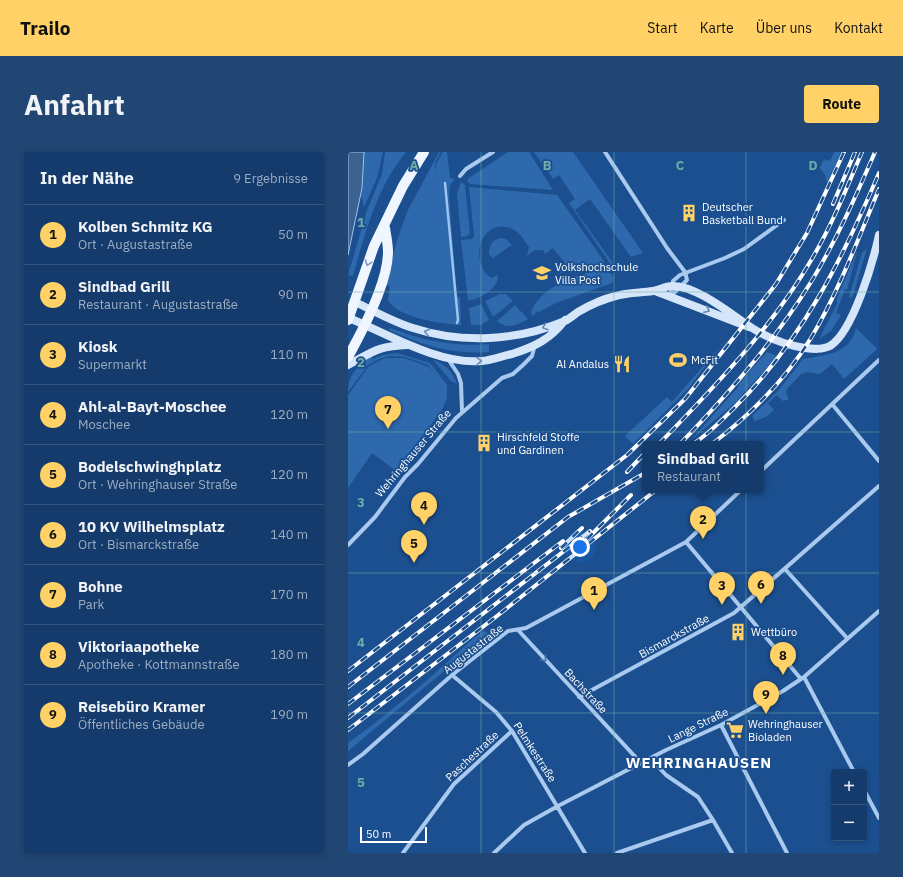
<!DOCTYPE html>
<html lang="de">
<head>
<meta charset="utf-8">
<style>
	:root { --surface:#143b6b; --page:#214673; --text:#f1f3f6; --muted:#9dadc1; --line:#33557e; --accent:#ffd166 }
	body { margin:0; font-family:"IBM Plex Sans",sans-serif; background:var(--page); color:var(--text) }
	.controls { position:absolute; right:12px; bottom:12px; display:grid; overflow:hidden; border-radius:4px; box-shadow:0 2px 6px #0003 }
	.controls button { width:36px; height:36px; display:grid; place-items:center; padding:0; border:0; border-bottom:1px solid var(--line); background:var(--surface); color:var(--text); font:20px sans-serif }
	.scale { position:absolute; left:12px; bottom:10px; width:67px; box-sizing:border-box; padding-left:4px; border:2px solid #fff; border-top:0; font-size:11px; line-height:14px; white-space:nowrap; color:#fff; -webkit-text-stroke:3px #1b4f8f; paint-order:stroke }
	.you { position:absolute; left:232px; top:395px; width:14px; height:14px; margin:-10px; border:3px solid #fff; border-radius:50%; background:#1a73e8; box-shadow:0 0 0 6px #1a73e833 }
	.badge { display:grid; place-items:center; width:26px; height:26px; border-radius:50%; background:var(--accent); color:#111; font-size:13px; font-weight:700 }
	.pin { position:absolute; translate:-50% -33px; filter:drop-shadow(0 1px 2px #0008) }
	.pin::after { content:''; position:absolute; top:21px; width:14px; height:12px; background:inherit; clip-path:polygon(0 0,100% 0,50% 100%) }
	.popup { position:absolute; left:294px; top:289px; width:122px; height:52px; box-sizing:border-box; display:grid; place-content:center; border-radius:4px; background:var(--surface); filter:drop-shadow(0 1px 3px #0005); font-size:13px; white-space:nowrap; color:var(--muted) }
	.popup b { font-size:15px; color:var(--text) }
	.popup::after { content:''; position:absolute; left:50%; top:100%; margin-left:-8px; border:8px solid transparent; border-top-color:var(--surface) }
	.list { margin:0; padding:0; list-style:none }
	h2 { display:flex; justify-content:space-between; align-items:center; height:52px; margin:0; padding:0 16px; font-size:17px }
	h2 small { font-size:13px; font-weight:400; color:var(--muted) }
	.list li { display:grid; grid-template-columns:26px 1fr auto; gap:12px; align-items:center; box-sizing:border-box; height:60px; padding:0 16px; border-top:1px solid var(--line) }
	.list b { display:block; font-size:15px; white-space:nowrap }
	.list p { margin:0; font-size:13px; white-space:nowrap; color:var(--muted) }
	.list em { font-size:13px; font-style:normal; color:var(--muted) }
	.map { position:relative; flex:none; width:531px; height:701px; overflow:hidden; border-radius:4px }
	header { display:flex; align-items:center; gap:24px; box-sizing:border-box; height:56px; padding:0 20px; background:var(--accent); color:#111 }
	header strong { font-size:19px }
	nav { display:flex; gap:22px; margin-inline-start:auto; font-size:14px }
	.intro { display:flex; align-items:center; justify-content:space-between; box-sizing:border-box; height:96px; padding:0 24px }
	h1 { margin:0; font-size:28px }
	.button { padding:10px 18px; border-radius:4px; background:var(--accent); color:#111; font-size:14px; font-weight:700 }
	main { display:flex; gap:24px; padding:0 24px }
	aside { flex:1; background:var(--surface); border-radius:4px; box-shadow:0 2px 6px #0003 }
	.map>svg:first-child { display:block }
</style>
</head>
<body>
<header>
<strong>Trailo</strong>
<nav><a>Start</a><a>Karte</a><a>Über uns</a><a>Kontakt</a></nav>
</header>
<div class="intro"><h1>Anfahrt</h1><a class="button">Route</a></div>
<main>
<aside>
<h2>In der Nähe<small>9 Ergebnisse</small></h2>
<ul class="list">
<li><span class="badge">1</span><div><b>Kolben Schmitz KG</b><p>Ort · Augustastraße</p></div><em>50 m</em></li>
<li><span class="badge">2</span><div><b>Sindbad Grill</b><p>Restaurant · Augustastraße</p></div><em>90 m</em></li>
<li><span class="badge">3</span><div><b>Kiosk</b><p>Supermarkt</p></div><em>110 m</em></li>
<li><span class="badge">4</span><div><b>Ahl-al-Bayt-Moschee</b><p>Moschee</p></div><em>120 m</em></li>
<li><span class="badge">5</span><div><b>Bodelschwinghplatz</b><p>Ort · Wehringhauser Straße</p></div><em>120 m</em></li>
<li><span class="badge">6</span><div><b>10 KV Wilhelmsplatz</b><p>Ort · Bismarckstraße</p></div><em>140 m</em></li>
<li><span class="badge">7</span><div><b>Bohne</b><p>Park</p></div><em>170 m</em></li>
<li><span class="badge">8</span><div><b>Viktoriaapotheke</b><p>Apotheke · Kottmannstraße</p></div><em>180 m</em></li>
<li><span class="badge">9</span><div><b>Reisebüro Kramer</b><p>Öffentliches Gebäude</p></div><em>190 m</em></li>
</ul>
</aside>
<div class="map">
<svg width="531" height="701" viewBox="0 0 531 701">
	<rect width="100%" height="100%" fill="#1b4f8f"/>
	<path fill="#2e69ad" d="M16,0H35L29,26L16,55L13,43Z
		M37,0H58C29,35 17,81 5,124L0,123L19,58L34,22Z
		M91,0H93L87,11L88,24V12L95,0H99L102,26L107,27L102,33L101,44L109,144L112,146L113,173C95,172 49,166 40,148L42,134L38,133L49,88L60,58Z
		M160,0H181L205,38L122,32L119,29L121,26Z
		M186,0H225L295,101L283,105L242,47L227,58L265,111L267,114L265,116L221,51L227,47L211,23L205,27Z
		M486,0H493L479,31L477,23L472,16L476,7L482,9Z
		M113,30L117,33L122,81L120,84L113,85L109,42Z
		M121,35L209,43L256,109V112L212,121L209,117L217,111L205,96L197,102L195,98H187L179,104L181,95C177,90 174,84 169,80C145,62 122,91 135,117C136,120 140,123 143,126L150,123C151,136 132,148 120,148L113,88L124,87L126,84Z
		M153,86L158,87L164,93L145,106L141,102C141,93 144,88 153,86Z
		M519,96L506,140L504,146L501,145L514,101Z
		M510,97L499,138L497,137L488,161L493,163L483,179L471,187L489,152V146Z
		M249,119C256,119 263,119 266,126L264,131L208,151L191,160L190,159L184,164L183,161C189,137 228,122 249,119Z
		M152,142H158L165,149L145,165L137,149Z
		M133,152L141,168L133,173H123L121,156Z
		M167,153L180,167C170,173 159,178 149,169Z
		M42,176C74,188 106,195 141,192V200C104,203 74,193 41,178Z
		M508,176L529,197L496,227L484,212L472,222L458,220L452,223L439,237L438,241L441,247L435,249L429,243L420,251L426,258L418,265L407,269L404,264L430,239L455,207C476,203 502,203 508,176Z
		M376,190L340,237L285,292L277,284L319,245L324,250Z
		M419,200L429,204L387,251L343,288L391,234L390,232Z
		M49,201L82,211L99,233V246L94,258L48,319L24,301L0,336V243L21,214L37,206H56L81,215L95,231L80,213L57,205L42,204L31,207L20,213L0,240C0,224 9,214 22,204L25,207L35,203Z
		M85,208C98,212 105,220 109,232L103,229Z
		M136,478L141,482L0,599V591C29,570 57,547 85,523C102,508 118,492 136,478Z"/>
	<path fill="#3c6290" stroke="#9cc4f0" d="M0,0H16L14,36L0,103Z"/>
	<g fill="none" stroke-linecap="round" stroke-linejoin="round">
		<path stroke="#9cc4f0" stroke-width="2.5" d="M97,31L110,168L109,171"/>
		<path stroke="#a9c9ee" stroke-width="4" d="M257,0L319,96L337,120L339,128L322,145
			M112,24L118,17L145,0
			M322,145L325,129L332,123L377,106L396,97L436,68
			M100,207L110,222L113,231L114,259
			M484,252L531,309
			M413,319L531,208
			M338,390L453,527
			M0,393L27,365L57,325L70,312L108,266L154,226L165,222L175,213L184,204L187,193
			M437,417L499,486
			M170,478L293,611
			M104,523L148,560L164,579L237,701
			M456,525L506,620
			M231,545L386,461L531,334
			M373,573L439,701
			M302,606L318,623L350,645L365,668L384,701
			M0,613L15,602L104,523L160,479L178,476L338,390L393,338
			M516,638L531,666
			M55,701L106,632L164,579
			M146,701L176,673L210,654L318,598L373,573L435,539L456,525L531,459
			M269,701L365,668"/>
		<path stroke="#d6e6fa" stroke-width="8" d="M307,139L401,175
			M7,150C26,159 45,170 65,176C114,192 169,189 217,169C221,167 226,163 230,160C242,153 255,147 268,144C280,140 293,141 305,139C312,138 317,134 324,134C348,133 384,163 404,176C420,186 438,193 457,196C465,197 474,198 482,194C505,180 525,110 531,83
			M1,166C40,182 91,213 134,209C144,208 154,204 164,202C186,195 203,187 217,168
			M0,213C26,199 30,194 60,193"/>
		<path stroke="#f0f6ff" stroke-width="10" d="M0,168L26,94L55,34L76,0
			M0,205C15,178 40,131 40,100C40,92 38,83 37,76"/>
		<g stroke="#fff" stroke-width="4">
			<path id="rail" d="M485,52L507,0
				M311,292C367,234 425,175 465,105C485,71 499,35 514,0
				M332,292C380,242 426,190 463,130C488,89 508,44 527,0
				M345,292C361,282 375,267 388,254C454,188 495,106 531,21
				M364,292C402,263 438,227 463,186C491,139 510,87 531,37
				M279,320L297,301
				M239,387L283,343
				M213,396L234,376
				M0,519L279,303L337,247L428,132L459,81L496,0
				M0,535L220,365L297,321
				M0,552L215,389
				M0,566L242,379
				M0,578L149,464L308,338"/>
		</g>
		<use href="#rail" stroke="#1b4f8f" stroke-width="2.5" stroke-dasharray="8" stroke-linecap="butt"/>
	</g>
	<defs><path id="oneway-chevron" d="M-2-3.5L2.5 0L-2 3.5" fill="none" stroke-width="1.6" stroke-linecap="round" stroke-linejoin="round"/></defs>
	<use stroke="#7b9ac1" href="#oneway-chevron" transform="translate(20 111) rotate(108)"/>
	<g stroke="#668bba">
		<use href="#oneway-chevron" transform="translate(359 158) rotate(24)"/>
		<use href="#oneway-chevron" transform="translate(197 175) rotate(162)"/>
		<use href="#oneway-chevron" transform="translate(79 180) rotate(-167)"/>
		<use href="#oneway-chevron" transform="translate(131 209) rotate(-3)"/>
	</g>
	<use stroke="#4674ac" href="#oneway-chevron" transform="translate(196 507) rotate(47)"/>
	<path fill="none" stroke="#6fada8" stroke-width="1" stroke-opacity="0.55" d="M133,0V701M266,0V701M398,0V701M0,140H531M0,280H531M0,421H531M0,561H531"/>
	<defs>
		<g id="building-bare" transform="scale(1.38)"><path d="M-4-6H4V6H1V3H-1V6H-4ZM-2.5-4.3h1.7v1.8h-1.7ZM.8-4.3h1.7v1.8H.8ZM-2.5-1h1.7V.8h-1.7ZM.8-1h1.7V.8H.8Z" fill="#ffd166" stroke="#1b4f8f" stroke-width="2.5" paint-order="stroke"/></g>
		<g id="university-bare" transform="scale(1.38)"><path d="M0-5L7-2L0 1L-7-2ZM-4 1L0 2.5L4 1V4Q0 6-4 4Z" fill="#ffd166" stroke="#1b4f8f" stroke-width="2.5" paint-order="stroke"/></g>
		<g id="stadium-bare" transform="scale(1.38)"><path d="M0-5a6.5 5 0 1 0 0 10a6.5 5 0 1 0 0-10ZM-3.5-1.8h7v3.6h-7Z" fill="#ffd166" stroke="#1b4f8f" stroke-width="2.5" paint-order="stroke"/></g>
		<g id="restaurant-bare" transform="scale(1.38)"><path d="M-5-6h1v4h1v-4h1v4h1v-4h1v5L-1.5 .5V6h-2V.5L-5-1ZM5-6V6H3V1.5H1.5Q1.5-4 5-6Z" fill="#ffd166" stroke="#1b4f8f" stroke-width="2.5" paint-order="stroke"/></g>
		<g id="supermarket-bare" transform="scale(1.38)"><path d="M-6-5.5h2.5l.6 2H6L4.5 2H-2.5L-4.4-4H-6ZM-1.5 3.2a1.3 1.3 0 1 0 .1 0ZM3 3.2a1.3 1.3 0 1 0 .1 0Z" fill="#ffd166" stroke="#1b4f8f" stroke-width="2.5" paint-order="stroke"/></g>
	</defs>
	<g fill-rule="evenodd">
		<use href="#building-bare" x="341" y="61"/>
		<use href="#university-bare" x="194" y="121"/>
		<use href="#stadium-bare" x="330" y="208"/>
		<use href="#restaurant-bare" x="274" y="212"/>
		<use href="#building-bare" x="136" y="291"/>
		<use href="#building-bare" x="390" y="480"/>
		<use href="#supermarket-bare" x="387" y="578"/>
	</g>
	<g text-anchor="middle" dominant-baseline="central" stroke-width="3.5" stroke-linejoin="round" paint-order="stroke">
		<g font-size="11" fill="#fff" stroke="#1b4f8f" text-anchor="start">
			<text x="354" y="55">Deutscher<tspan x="354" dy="13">Basketball Bund</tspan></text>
			<text x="207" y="115">Volkshochschule<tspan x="207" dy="13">Villa Post</tspan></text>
			<text x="343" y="208">McFit</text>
			<text x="261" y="212" text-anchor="end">Al Andalus</text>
			<text x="149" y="285">Hirschfeld Stoffe<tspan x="149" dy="13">und Gardinen</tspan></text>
			<text x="403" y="480">Wettbüro</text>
			<text x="400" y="572">Wehringhauser<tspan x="400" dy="13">Bioladen</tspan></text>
		</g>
		<g font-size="11" fill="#fff" stroke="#1b4f8f">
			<text transform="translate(65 301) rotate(-50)">Wehringhauser Straße</text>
			<text transform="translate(326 484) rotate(-29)">Bismarckstraße</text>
			<text transform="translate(125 497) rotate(-38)">Augustastraße</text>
			<text transform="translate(238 539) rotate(47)">Bachstraße</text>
			<text transform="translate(350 573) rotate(-26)">Lange Straße</text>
			<text transform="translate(187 600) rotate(57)">Pelmkestraße</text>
			<text transform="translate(124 604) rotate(-43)">Paschestraße</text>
		</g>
		<g font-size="15" font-weight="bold" letter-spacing="1" fill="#fff" stroke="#1b4f8f">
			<text x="351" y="610">WEHRINGHAUSEN</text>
		</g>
	</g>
	<g font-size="13" text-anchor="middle" font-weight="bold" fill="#6fada8" stroke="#1b4f8f" stroke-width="3.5" stroke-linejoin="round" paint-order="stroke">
		<text x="66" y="18">A</text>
		<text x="199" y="18">B</text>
		<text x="332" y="18">C</text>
		<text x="465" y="18">D</text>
		<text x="13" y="75">1</text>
		<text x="13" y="215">2</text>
		<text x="13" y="355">3</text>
		<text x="13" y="495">4</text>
		<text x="13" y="635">5</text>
	</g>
</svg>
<div class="controls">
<button>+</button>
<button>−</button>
</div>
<div class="scale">50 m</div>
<div class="you"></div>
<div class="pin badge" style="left:246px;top:458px">1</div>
<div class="pin badge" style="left:355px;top:387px">2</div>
<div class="popup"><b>Sindbad Grill</b>Restaurant</div>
<div class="pin badge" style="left:374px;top:453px">3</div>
<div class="pin badge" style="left:76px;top:373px">4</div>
<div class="pin badge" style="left:66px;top:411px">5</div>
<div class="pin badge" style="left:413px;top:452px">6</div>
<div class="pin badge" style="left:40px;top:277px">7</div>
<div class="pin badge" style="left:435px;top:523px">8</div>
<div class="pin badge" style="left:418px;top:562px">9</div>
</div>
</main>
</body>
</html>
